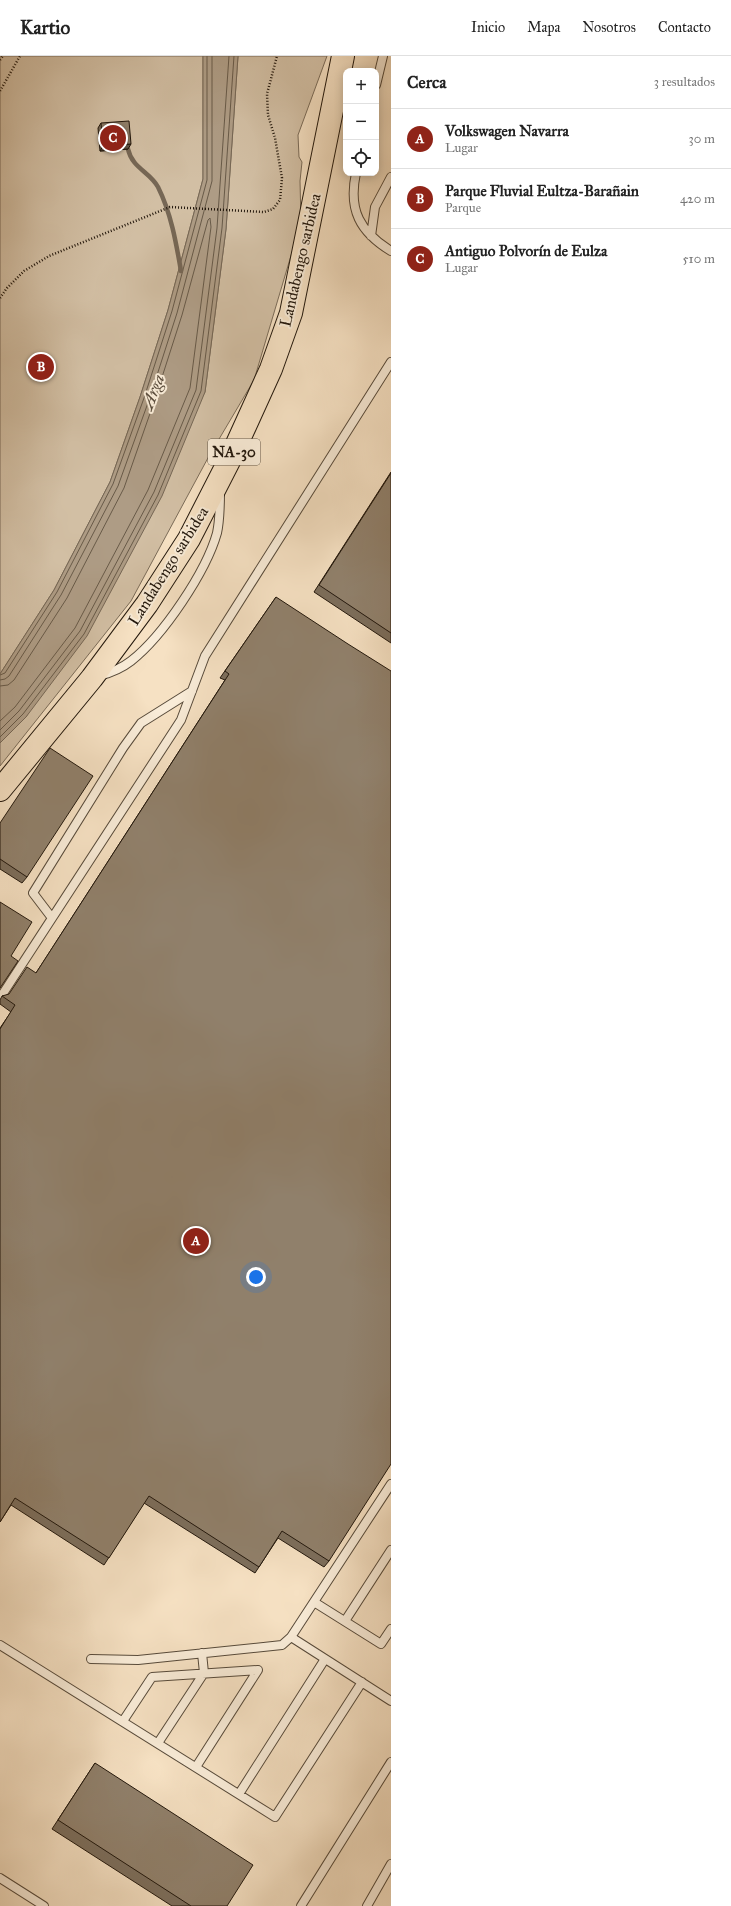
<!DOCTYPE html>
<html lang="es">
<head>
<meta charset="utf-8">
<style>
	:root { --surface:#fff; --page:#f2f2f2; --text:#222; --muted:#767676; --line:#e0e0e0; --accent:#8f2418 }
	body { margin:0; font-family:"IM FELL Great Primer",serif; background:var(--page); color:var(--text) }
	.controls { position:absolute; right:12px; top:12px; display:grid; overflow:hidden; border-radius:8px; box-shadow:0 2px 10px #0003 }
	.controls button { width:36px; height:36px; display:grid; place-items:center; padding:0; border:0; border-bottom:1px solid var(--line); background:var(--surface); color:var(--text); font:20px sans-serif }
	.you { position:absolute; left:256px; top:1221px; width:14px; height:14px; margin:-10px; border:3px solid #fff; border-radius:50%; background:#1a73e8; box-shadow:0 0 0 6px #1a73e833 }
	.badge { display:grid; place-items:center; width:26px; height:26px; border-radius:50%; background:var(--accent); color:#fff; font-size:13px; font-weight:700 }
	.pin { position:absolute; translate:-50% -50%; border:2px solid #fff; box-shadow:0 1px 4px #0006 }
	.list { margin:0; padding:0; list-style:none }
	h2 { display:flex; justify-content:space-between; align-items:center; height:52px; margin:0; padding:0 16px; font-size:17px }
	h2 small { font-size:13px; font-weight:400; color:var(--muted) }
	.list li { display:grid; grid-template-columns:26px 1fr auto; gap:12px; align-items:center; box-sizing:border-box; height:60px; padding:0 16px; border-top:1px solid var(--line) }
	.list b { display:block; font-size:15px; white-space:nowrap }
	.list p { margin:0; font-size:13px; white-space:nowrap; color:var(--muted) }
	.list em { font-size:13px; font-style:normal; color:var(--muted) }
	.icon { flex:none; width:22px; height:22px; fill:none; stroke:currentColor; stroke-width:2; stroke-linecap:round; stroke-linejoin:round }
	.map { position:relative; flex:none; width:391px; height:1850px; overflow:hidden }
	header { display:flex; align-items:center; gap:24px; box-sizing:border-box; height:56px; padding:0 20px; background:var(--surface); border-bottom:1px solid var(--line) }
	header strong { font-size:19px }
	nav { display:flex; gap:22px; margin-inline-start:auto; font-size:14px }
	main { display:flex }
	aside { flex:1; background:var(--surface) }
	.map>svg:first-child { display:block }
</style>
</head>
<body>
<header>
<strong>Kartio</strong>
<nav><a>Inicio</a><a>Mapa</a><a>Nosotros</a><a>Contacto</a></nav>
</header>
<main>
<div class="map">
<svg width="391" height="1850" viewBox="0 0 391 1850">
	<rect width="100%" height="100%" fill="#f6e1c3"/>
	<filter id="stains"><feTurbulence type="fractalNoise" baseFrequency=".005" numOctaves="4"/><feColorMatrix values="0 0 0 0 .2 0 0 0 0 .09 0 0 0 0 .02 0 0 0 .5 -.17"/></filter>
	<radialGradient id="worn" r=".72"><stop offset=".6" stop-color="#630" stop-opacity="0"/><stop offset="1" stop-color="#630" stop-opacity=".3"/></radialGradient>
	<path fill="#d2bfa4" stroke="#7a6b58" d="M0,0H203V123L168,254L140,341L110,426L54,534L0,618Z
		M238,0H327L298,79L299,101L302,106L300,125L301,166L254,324L209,400L131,545L0,710V687L26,661L205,336L226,173Z"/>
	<path fill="#ae9c85" stroke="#766755" d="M203,0H238L226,173L205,336L162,440L87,580L26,661L0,687V618L54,534L110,426L140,341L168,254L203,123Z"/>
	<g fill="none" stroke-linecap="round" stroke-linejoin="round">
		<path stroke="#685a48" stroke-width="1" d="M0,619L5,617L57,536L113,428L144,342L172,255L207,124V0
			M0,624L5,623L9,620L61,539L118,430L149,344L177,257L212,125V0
			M0,630L8,629L14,624L67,542L124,432L154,346L182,259L208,164L210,162L211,171L190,332L148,434L75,572L15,651L0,665
			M0,674L19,655L80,575L154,436L196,334L217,172L229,0
			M0,681L23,658L84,578L158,439L201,335L222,172L234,0"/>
		<path stroke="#766755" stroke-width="4.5" d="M128,93C132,112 150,116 158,131C171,157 176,186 181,215"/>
		<g stroke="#574a3a" stroke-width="10">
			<path id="lane" d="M376,29L383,0
				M356,117C348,154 360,176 391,195
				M371,180L375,151L391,121
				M99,620C110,617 122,612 131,605C163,580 206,516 217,477C220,463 220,449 220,435
				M52,862L33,837L123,692L141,667L192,635
				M0,942L181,664L205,600L391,306
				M314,1546L381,1588L391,1573
				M345,1565L391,1494
				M291,1581L391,1645
				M0,1589L275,1761L362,1626
				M91,1603L138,1604L282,1589L291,1581L391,1428
				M123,1665L152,1621L258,1614L196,1711
				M158,1687L204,1617L202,1597
				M239,1738L325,1603
				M0,1822L44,1850
				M301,1850L391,1706
				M367,1850L391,1808"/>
		</g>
		<g stroke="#22170c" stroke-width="24">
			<path id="highway" d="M0,734L92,622L147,548L189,483L231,401L271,313L291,257L343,0"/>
		</g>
		<path stroke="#22170c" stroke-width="2.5" stroke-dasharray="1 2" stroke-linecap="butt" d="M0,4L3,0
			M0,35L20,0
			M0,242L7,232L24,215L49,200L170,151L264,156L273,153L280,144L282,122L275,82L268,59L267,38L277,0"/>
		<use href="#lane" stroke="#f9ecd8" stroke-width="8"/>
		<use href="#highway" stroke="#f6e1c3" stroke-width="22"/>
	</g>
	<path fill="#7c6e5c" stroke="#22170c" d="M101,67L128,93L100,95L98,72Z
		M391,416V587L314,536Z
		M276,541L329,1505L324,1511L278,1482L255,1517L144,1447L104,1509L11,1449L0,1466V972L11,956L0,948V944L2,940L9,939L36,917L225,624L220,622Z
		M0,767L27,821L22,827L0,813Z
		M95,1707L227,1850H172L52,1773Z"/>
	<path fill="#655a4b" stroke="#22170c" d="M131,88L128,93L100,95L103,90Z"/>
	<path fill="#90806b" stroke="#22170c" d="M129,65L131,88L103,90L101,67Z
		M391,417V577L319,529Z
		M276,541L348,588L391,615V1408L329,1505L282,1475L259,1511L149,1440L109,1502L15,1442L0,1466V973L15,949L2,940L9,938L27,911L36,917L229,618L225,615Z
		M50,692L93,720L27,821L0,803V767Z
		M0,846L32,866L11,900L18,905L0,932Z
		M95,1707L253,1809L227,1850H191L58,1764Z"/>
	<g text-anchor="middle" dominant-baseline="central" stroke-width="4" stroke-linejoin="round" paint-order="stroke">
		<rect fill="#f9ecd8" stroke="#625749" stroke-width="1" x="208" y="383" width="52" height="26" rx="3"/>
		<g font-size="15" font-weight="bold" fill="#22170c">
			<text x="234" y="396">NA-30</text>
		</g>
		<g font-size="16" fill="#22170c" stroke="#f9ecd8">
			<text transform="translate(300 204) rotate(-77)">Landabengo sarbidea</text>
			<text transform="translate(168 510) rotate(-58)">Landabengo sarbidea</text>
		</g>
		<g font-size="17" font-style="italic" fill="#5a4c3c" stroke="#f9ecd8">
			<text transform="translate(153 336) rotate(-69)">Arga</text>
		</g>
	</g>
	<rect width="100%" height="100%" filter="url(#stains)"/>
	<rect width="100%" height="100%" fill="url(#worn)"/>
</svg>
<div class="controls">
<button>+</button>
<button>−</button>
<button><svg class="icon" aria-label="locate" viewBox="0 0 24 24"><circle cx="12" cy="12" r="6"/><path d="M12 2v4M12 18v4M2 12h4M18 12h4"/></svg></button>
</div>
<div class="you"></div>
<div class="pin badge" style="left:196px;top:1185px">A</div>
<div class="pin badge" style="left:41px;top:311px">B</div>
<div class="pin badge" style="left:113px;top:82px">C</div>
</div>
<aside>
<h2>Cerca<small>3 resultados</small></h2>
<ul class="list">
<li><span class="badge">A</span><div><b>Volkswagen Navarra</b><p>Lugar</p></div><em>30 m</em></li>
<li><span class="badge">B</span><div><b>Parque Fluvial Eultza-Barañain</b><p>Parque</p></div><em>420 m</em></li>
<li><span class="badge">C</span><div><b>Antiguo Polvorín de Eulza</b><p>Lugar</p></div><em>510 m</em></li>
</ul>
</aside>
</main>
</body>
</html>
